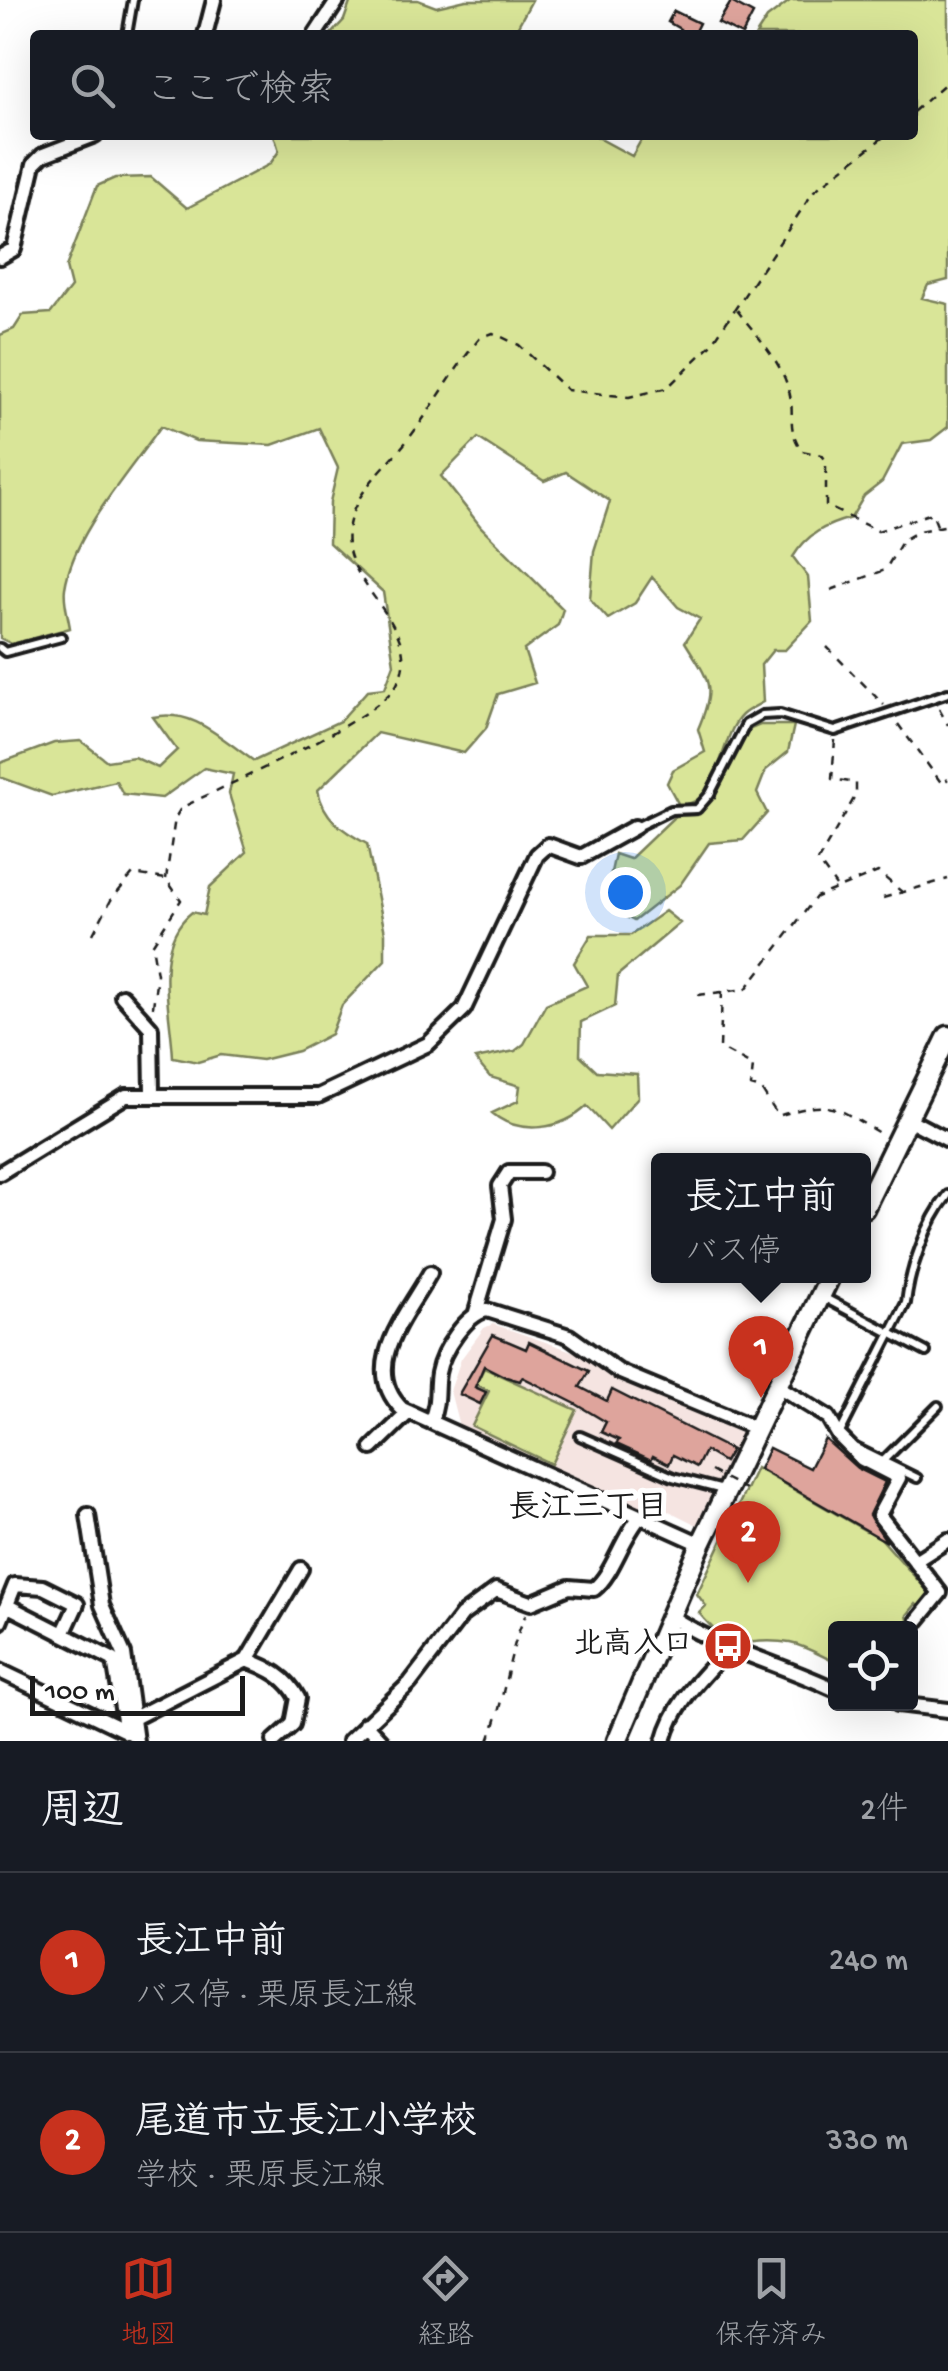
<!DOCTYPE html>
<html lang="ja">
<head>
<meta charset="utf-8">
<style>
	:root { --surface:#171b24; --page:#20242c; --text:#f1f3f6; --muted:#9ea1a6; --line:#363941; --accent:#c8321e }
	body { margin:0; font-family:"Gochi Hand","Klee One",sans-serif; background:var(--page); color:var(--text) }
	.controls { position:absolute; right:30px; bottom:30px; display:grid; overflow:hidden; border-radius:10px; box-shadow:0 10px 40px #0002 }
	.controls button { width:90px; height:90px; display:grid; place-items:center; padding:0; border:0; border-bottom:2px solid var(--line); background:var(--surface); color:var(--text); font:50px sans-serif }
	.scale { position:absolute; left:30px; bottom:25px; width:215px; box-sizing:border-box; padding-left:10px; border:5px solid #1c1c1c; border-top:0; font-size:28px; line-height:35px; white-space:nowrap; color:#1c1c1c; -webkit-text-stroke:8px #fff; paint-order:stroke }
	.you { position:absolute; left:625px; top:892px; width:35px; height:35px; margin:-25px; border:8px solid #fff; border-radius:50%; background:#1a73e8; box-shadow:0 0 0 15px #1a73e833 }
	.badge { display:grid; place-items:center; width:65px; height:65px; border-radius:50%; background:var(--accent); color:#fff; font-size:32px; font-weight:700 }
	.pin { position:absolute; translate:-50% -82px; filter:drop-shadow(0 2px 5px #0008) }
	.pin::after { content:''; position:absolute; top:52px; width:35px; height:30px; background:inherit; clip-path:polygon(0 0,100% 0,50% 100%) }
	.popup { position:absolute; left:651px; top:1153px; width:220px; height:130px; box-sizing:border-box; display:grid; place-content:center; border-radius:10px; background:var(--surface); filter:drop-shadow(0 2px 8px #0005); font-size:32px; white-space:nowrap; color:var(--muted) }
	.popup b { font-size:38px; color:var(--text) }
	.popup::after { content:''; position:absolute; left:50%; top:100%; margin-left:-20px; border:20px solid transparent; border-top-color:var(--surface) }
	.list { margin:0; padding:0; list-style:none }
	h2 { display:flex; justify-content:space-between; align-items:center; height:130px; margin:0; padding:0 40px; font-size:42px }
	h2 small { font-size:32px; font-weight:400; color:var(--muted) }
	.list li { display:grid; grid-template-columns:65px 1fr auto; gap:30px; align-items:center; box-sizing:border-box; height:180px; padding:0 40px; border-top:2px solid var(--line) }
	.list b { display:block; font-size:38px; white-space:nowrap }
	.list p { margin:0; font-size:32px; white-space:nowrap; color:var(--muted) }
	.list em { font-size:32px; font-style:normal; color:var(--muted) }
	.icon { flex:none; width:55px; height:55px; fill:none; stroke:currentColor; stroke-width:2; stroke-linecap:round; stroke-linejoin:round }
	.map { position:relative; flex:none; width:948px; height:1741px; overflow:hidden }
	.search { position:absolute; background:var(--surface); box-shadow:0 10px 40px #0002; left:30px; right:30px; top:30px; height:110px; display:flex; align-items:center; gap:25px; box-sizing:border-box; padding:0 35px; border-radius:10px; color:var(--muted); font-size:38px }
	.sheet { height:490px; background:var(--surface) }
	nav { display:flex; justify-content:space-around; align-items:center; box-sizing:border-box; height:140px; border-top:2px solid var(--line); background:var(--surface); font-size:28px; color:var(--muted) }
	nav a { display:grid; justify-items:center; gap:5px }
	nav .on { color:var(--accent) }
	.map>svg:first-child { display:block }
</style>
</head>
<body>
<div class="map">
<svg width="948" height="1741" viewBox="0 0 948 1741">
	<rect width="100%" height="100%" fill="#fff"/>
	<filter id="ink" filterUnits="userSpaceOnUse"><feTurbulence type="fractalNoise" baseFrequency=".01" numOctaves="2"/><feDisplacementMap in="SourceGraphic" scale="20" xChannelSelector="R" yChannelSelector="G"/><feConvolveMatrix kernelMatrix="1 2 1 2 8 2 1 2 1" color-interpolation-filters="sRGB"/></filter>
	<g filter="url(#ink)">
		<path fill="#f5e4e1" d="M493,1324L595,1359L641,1387L743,1434L699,1526L669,1511L663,1523L460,1430L450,1391L461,1359L484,1328Z"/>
		<path fill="#d9e598" stroke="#7a805a" stroke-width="2.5" d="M351,0H418L436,7L466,0H532L513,35H330L344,20Z
			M791,0H948V280L928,285L922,298L948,304V427L931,440L902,444L882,482L864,496L851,518C825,525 807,534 793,557L808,577L812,621L785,650H773L761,665L763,702C756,706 747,710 742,715C718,738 722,805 679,805L667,783L673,770L705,752L698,729C717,685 709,681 685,642L700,619L678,607L652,577L635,603L608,619L590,599L594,551L610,501L566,472L544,481L478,438L441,476L481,527L563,609L558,625L524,650L535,683L498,694L486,728L464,753L377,733L318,790C323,818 343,831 367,844L385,933V960L342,1005L331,1034L298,1051L262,1060L221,1055L198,1062L173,1057C171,1011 151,944 192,912L204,915L210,887L247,852L229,794L233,774L204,768L162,798L123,794L116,781L52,796L0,777V763L54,743L81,741L107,761L134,757L158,768L177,750L153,717C194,708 221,739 254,761L340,721L368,690L385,688L394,664L383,592L329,543L330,502L338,468L319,428L272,445L196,441L161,426C129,472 73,534 65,588C63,600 68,615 70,628L12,644L0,638V335L14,329L23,315L51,313L71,287L66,267L97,186L115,178L151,177L187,208L270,164L279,151L274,135H593L632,156L644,135H913V35H756L767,18Z
			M760,725H794L788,752L766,770L757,793L767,813L743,840L709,843L680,885L634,921L617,912L627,891L610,877L615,854L630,859L675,816L697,815L748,730Z
			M665,911L680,923L618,975L615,1006L581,1022L580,1055L597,1071L637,1074L638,1097L609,1130L587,1106C562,1130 519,1136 492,1113L518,1101L520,1086L490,1077L475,1059L515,1051L524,1044L546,1004L587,986L574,963L591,935H631Z
			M484,1368L577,1410L551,1464L472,1426L489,1391L476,1384Z
			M756,1468L866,1531L870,1526L930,1594L920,1608L916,1604L907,1615L910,1628H836L835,1662C821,1656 806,1646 790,1643C739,1634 740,1662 699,1613L706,1606L697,1594Z"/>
		<path fill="#dea49c" stroke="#1c1c1c" stroke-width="2.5" d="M731,2L753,14L742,35L718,23Z
			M674,11L699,23L693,35H677L680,29L668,22Z
			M493,1335L526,1349L529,1342L589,1371L580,1387L607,1401L612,1390L731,1450L724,1462L705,1451L697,1467L673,1455L669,1464L653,1456L651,1460L616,1444L619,1440L601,1432L606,1422L576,1404L522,1377L520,1381L506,1377L484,1366L475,1387L486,1392L480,1404L459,1394Z
			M825,1439L857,1468L885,1482L869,1515L887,1542L759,1469L769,1448L810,1468Z"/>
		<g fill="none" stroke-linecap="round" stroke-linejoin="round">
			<g stroke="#1c1c1c" stroke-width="14">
				<path id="lane" d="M127,35L133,0
					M0,648L5,652L61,637
					M636,827L671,810L697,809L710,794L746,724L762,715L780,714L835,731L948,693
					M821,1296L926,1352
					M839,1435L906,1303C910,1269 926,1222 948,1195
					M580,1436L673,1477L723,1490
					M856,1448L917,1478
					M883,1461L938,1406"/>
			</g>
			<g stroke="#1c1c1c" stroke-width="20">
				<path id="street" d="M205,35L214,0
					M315,35L338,0
					M0,257L14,249L34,164L43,155L95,135
					M122,996L151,1028L152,1093
					M908,1119L948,1140
					M0,1173L126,1096H318L428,1044L464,1009L537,855L548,845L581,857L635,827
					M430,1273C407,1315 359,1366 402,1409L701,1544
					M476,1312L504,1219L500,1186L509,1172H541
					M776,1385L828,1417L839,1436L862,1459L899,1478L879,1515L940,1593L918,1620
					M431,1421C439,1399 435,1392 438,1373C442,1351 466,1314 487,1310L569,1336L618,1371L755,1428
					M372,1448L409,1412
					M88,1515L102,1605L124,1654L136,1741
					M915,1561L948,1540
					M8,1606L114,1660L126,1732
					M671,1617C727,1652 777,1662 836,1690
					M0,1622L15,1585L43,1587L77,1604L64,1632
					M247,1660C269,1668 287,1677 298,1698L293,1724L274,1741
					M0,1671L132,1734
					M898,1704L948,1710
					M136,1717L247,1660L301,1569
					M365,1724L381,1741
					M349,1741L410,1683L462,1615L496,1590L531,1603L569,1587L594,1589C613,1574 621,1539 640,1517
					M664,1741C674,1703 701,1678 727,1650"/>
			</g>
			<g stroke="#1c1c1c" stroke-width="25">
				<path id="secondary" d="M864,1208L948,1036
					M617,1741L701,1544L830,1276"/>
			</g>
			<path stroke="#1c1c1c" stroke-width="2.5" stroke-dasharray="8 8" stroke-linecap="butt" d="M913,112L948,81
				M737,310C755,334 781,360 789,391C796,417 785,425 802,451L822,455L826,461V506L878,531L932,513L938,528
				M831,590L885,570L903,540L919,531L948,525
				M827,647L884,705
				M939,709L948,725
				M898,724L942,784L948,779
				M835,740L832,779L856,783V795L818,861L836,886
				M166,879L175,818L181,808C225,785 378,720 397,684C427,627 340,585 348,531C353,491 387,467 410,437C435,404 454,369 480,338L493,333L519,345L567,390L629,397L667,388L711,345L814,191L886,135
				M883,898L948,879
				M93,934L111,900L133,874L166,879L181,900L152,945L157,974L153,1007
				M722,991L720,1048L753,1066L751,1086L761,1089L778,1116C833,1098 834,1107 881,1134
				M698,995L746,989L816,897L878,872L902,892
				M489,1741C506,1696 507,1654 526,1614"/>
			<use href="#lane" stroke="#fff" stroke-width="6"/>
			<use href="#street" stroke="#fff" stroke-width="12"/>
			<use href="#secondary" stroke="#fff" stroke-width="18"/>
			<path stroke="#1c1c1c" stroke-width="2.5" stroke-dasharray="8 8" stroke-linecap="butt" d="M711,1471L745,1489"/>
		</g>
	</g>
	<defs>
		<g id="bus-disc" transform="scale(2.5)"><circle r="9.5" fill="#c8321e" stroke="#fff"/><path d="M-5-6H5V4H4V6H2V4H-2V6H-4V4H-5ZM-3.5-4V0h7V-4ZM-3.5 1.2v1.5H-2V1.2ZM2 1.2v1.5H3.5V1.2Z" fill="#fff"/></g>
	</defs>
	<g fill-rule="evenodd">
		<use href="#bus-disc" x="728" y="1646"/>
	</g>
	<g text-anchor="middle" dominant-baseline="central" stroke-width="10" stroke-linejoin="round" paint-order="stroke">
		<g font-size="30" font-weight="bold" fill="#1c1c1c" stroke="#fff" text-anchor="end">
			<text x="693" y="1646">北高入口</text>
		</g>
		<g font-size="32" font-weight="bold" fill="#1c1c1c" stroke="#fff">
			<text x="588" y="1510">長江三丁目</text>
		</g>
	</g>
</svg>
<div class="controls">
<button><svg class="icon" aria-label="locate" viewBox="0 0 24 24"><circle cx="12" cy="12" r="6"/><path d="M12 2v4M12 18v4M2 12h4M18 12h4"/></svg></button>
</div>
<div class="scale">100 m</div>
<div class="you"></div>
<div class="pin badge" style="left:761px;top:1398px">1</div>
<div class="popup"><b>長江中前</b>バス停</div>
<div class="pin badge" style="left:748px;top:1583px">2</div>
<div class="search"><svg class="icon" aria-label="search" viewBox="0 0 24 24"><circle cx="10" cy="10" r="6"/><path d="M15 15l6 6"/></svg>ここで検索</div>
</div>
<section class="sheet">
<h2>周辺<small>2件</small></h2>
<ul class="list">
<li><span class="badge">1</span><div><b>長江中前</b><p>バス停 · 栗原長江線</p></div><em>240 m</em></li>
<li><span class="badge">2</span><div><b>尾道市立長江小学校</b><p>学校 · 栗原長江線</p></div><em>330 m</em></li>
</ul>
</section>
<nav>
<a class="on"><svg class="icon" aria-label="map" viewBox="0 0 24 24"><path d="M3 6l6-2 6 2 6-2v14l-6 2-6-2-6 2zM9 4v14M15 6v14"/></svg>地図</a>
<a><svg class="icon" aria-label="directions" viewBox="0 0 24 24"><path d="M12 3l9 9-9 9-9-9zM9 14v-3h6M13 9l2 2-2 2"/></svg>経路</a>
<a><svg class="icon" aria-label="saved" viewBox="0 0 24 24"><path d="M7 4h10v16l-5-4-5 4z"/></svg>保存済み</a>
</nav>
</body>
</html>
